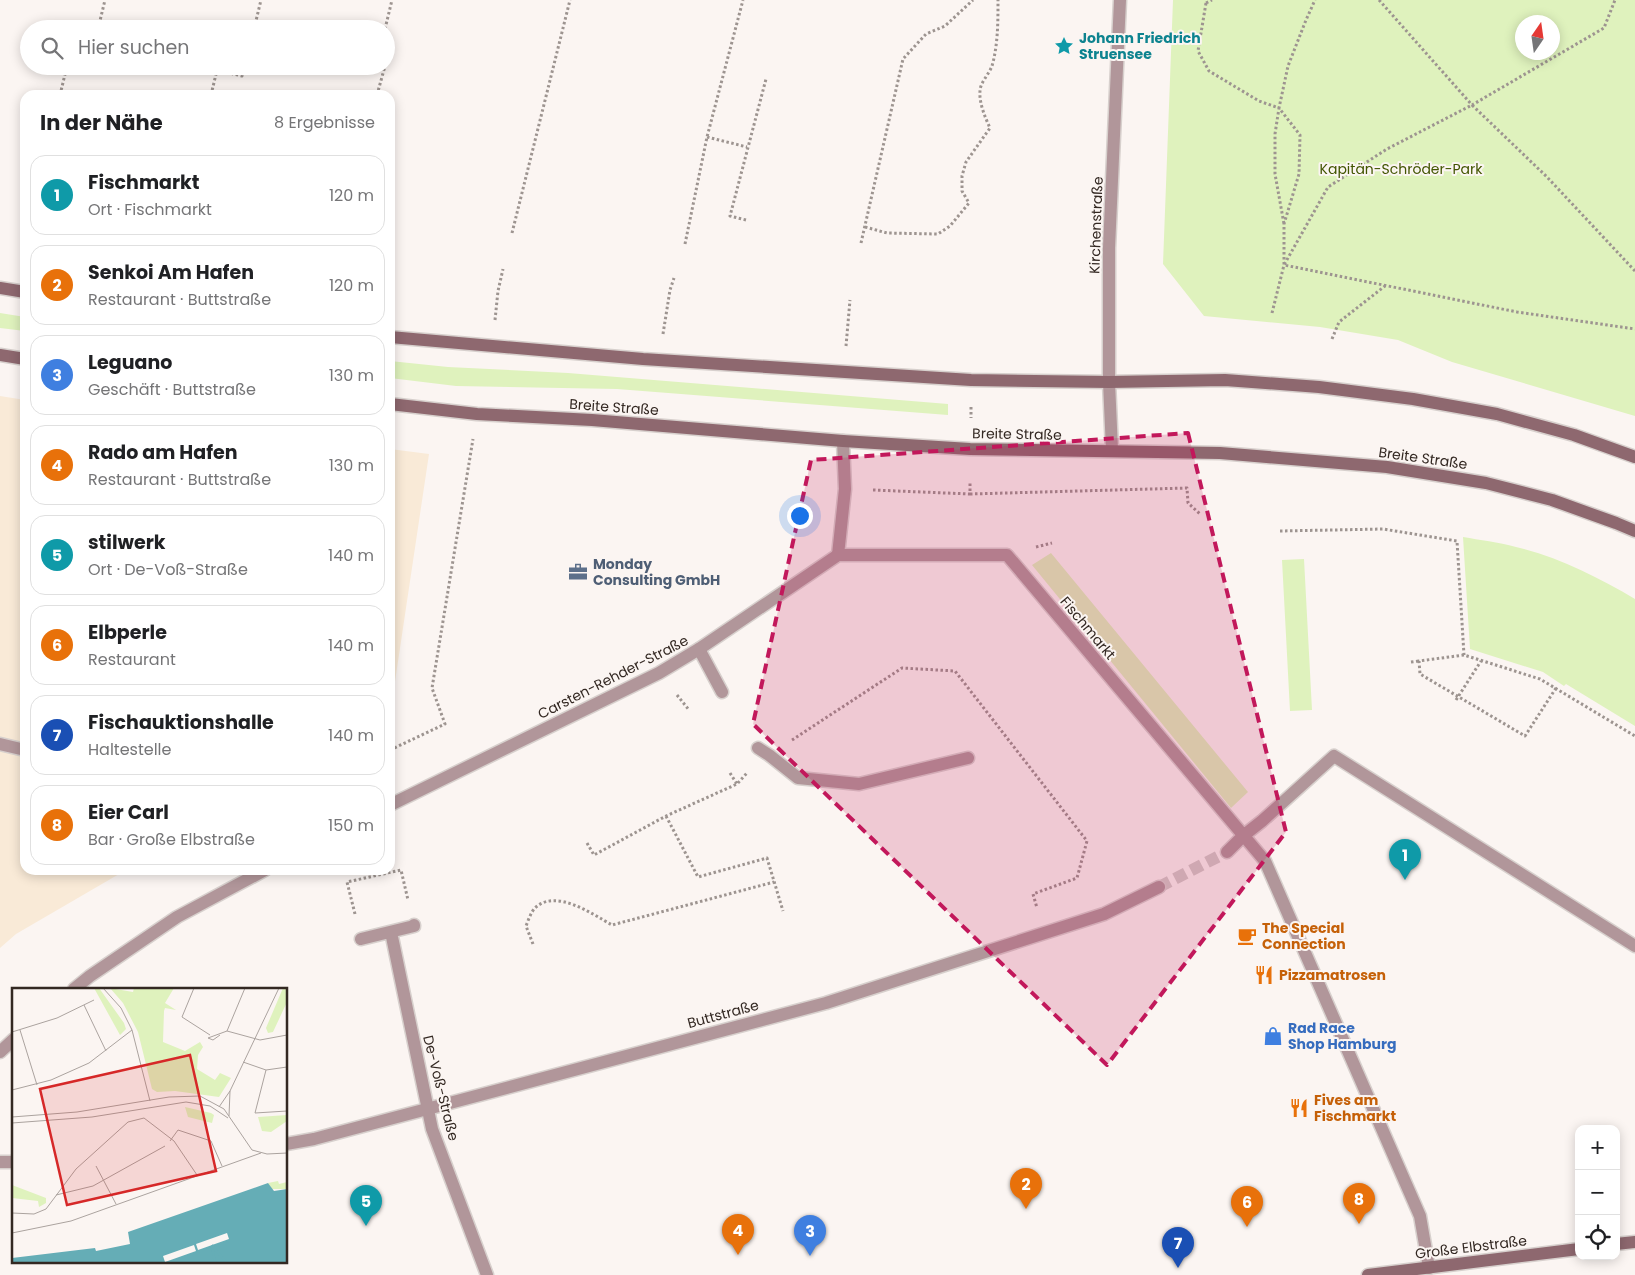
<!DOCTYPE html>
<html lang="de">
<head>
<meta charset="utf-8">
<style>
	:root { --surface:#fff; --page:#f2f2f2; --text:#202124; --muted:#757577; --line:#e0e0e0; --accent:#1a73e8 }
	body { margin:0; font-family:Poppins,sans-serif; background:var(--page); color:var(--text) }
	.controls { position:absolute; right:15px; bottom:15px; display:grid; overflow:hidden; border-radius:10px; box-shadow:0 2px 12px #0003 }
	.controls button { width:45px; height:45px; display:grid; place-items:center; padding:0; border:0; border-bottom:1px solid var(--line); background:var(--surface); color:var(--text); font:25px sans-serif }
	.compass { position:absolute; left:1515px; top:15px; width:45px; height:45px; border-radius:50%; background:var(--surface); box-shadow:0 2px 12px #0003; rotate:13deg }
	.you { position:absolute; left:799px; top:515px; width:18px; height:18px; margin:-12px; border:4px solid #fff; border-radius:50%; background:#1a73e8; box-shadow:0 0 0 8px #1a73e833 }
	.badge { display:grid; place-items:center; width:32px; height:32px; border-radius:50%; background:var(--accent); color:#fff; font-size:16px; font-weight:700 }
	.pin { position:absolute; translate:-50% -41px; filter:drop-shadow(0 1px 2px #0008) }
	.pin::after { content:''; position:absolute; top:26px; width:18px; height:15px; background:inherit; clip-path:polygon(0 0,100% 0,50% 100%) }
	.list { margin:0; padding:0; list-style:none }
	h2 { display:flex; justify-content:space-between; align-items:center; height:65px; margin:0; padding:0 20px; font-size:21px }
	h2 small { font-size:16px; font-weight:400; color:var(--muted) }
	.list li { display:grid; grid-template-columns:32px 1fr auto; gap:15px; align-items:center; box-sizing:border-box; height:80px; margin:0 10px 10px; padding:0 10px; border:1px solid var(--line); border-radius:15px }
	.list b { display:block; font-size:19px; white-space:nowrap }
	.list p { margin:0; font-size:16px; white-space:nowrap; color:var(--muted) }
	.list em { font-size:16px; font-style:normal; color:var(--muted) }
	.icon { flex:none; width:28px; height:28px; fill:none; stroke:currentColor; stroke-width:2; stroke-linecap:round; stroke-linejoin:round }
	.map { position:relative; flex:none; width:1635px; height:1275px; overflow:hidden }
	.search { position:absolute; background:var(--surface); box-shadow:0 2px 12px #0003; left:20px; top:20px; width:375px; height:55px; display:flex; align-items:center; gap:12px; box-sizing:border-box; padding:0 18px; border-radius:28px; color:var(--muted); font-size:19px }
	.panel { position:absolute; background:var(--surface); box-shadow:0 2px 12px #0003; left:20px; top:90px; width:375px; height:785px; border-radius:15px }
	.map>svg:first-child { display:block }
</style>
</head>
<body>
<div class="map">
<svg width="1635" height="1275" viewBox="0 0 1635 1275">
	<rect width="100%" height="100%" fill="#fbf5f2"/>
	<path fill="#f9ead7" d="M0,396L25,400V870H126L16,934L0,948Z
		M390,449L429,454L390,715Z"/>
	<path fill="#dff2bd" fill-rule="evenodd" d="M1173,0H1635V416L1452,362L1398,340L1320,327L1204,316L1163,264ZM1552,22V52H1522V22Z
		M0,313L25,317V331L0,328Z
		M390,361L448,367L568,373L948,404V415L617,389L456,386L390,378Z
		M1463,537C1480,540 1498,542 1516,547C1558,557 1598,577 1635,599V726L1566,684L1564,686L1543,672L1470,649Z
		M1051,553L1248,792L1231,808L1032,565Z
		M1304,559L1312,710L1290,711L1282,560Z"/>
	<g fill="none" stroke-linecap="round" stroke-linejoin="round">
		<path stroke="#d3ccc8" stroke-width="12" stroke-dasharray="12 6" stroke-linecap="butt" d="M1159,887L1227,852"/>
		<g stroke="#d7d0cd" stroke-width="15">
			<path id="lane" d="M838,555L845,489L843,441
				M699,649L722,692
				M0,744L25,750
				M758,748L769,755L798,778L859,784L968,758"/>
		</g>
		<g stroke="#d7d0cd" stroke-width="15">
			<path id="street" d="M1112,450L1109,382V248L1120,0
				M390,805L659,673L699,649L838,555H1007L1265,861L1420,1216L1429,1268
				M1227,852L1243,836L1262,821L1334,756L1635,946
				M391,932L432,1129L487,1275
				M361,939L414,926V925
				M74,989L90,976L177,917L265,870
				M0,1052L14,1039
				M286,1144L314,1139L826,1003L1104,914L1159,887
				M0,1162H14"/>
		</g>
		<g stroke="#d7d0cd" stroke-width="15">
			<path id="secondary" d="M0,288L25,292
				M390,337L643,359L971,380L1109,382L1225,380L1319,387L1413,399L1497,414L1574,435L1635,457
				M0,355L25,359
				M390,404L477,414L592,420L843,441L970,449L1220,453L1387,467L1486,483L1552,500L1616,523L1635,531
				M1616,1244L1635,1242
				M1368,1275L1579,1249"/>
		</g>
		<path stroke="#9d9490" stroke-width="3" stroke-dasharray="2.5 2.5" stroke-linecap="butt" d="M1379,0L1472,105L1604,28L1615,0
			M1206,3L1198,51L1209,71L1259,101L1279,108L1275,134V174L1284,224
			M1206,3L1212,0
			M98,29L105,0
			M254,29L261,0
			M385,29L392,0
			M386,45H390L386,60
			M88,66H89
			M60,95L67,66
			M211,95L217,70L242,76L244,66
			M377,95L385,66
			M707,137L747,147
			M746,220L730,216L766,79
			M865,227L887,233L938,234L950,226L969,203L962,191V176L966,162L990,128C985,117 979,103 980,91C980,83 989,74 992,66C998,45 998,22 998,0
			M512,233L570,0
			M861,243L903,59L926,34L945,26L973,0
			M685,244L707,137L743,0
			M23,264L25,252
			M1635,271L1547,177L1472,105L1387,149L1328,187L1284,265L1517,312L1635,329
			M1272,313L1284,265V224L1299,174L1300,135L1279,108L1288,66L1306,20L1315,0
			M495,320L498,291L503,269
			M663,334L670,290L674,278
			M1332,339L1339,322L1385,286
			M846,346L850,300
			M971,407V418
			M873,490L970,494V482
			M970,494L1187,488L1188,503L1200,514
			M1280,531L1383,529L1457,541L1464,655
			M1036,547L1052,543
			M1411,662L1419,661
			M1556,688L1525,736L1420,674L1419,661L1464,655L1540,679L1635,736
			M677,695L689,710
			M1456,700L1481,661
			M792,740L902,668L955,671L1087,841L1077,878L1033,894L1037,908
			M390,750L445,724L432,688L473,439
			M730,773L737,784
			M666,816L698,877L767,858L783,911
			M587,843L594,855L666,816L737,784L747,773
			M355,914L347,882L401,870L408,900
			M533,944L526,926C528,921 531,912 535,908C556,888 592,914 612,925L774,882"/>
		<use href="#lane" stroke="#b1969a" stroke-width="12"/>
		<use href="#street" stroke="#b1969a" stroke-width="12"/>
		<use href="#secondary" stroke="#8e686f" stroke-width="12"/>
	</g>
	<path fill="#c2185b" fill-opacity="0.2" stroke="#c2185b" stroke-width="4" stroke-dasharray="10 6" stroke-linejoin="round" d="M1188,433L1286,832L1107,1065L753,724L811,460Z"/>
	<defs>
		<g id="sight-bare" transform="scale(1.5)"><path d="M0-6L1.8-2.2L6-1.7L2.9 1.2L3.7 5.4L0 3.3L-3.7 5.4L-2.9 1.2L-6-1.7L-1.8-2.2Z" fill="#0f9aa8" stroke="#fbf5f2" stroke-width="2.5" paint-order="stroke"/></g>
		<g id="office-bare" transform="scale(1.5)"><path d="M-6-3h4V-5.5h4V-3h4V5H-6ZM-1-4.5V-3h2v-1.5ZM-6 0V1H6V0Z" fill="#5c6f8a" stroke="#fbf5f2" stroke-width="2.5" paint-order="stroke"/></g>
		<g id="cafe-bare" transform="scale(1.5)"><path d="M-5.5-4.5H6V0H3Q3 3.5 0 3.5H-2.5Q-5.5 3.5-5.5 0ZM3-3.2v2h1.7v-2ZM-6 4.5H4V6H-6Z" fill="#e8710a" stroke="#fbf5f2" stroke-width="2.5" paint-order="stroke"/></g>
		<g id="restaurant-bare" transform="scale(1.5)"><path d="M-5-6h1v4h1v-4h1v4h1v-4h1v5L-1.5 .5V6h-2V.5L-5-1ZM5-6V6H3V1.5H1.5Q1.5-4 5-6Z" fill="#e8710a" stroke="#fbf5f2" stroke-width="2.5" paint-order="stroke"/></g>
		<g id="shop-bare" transform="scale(1.5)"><path d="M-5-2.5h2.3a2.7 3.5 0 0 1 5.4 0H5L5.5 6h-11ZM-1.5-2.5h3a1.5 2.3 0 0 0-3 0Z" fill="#3f7fe0" stroke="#fbf5f2" stroke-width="2.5" paint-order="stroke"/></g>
	</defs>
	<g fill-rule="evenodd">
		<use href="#sight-bare" x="1064" y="46"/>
		<use href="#office-bare" x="578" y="572"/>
		<use href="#cafe-bare" x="1247" y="936"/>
		<use href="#restaurant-bare" x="1264" y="975"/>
		<use href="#shop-bare" x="1273" y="1036"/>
		<use href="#restaurant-bare" x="1299" y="1108"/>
	</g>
	<g text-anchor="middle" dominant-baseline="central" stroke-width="4" stroke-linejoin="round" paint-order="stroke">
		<g font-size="14" font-weight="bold" fill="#0d838f" stroke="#fbf5f2" text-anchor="start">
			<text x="1079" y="38">Johann Friedrich<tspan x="1079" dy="16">Struensee</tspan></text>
		</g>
		<g font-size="14" fill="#425500" stroke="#fbf5f2">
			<text x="1401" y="169">Kapitän-Schröder-Park</text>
		</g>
		<g font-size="14" fill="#332822" stroke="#fbf5f2">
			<text transform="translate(1096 225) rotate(-88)">Kirchenstraße</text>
			<text transform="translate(614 407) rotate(4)">Breite Straße</text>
			<text transform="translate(1017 434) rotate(1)">Breite Straße</text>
			<text transform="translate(1423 458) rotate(8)">Breite Straße</text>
			<text transform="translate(1088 628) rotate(50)">Fischmarkt</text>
			<text transform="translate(613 677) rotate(-27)">Carsten-Rehder-Straße</text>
			<text transform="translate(723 1014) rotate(-15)">Buttstraße</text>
			<text transform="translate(441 1088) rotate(76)">De-Voß-Straße</text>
			<text transform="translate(1471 1247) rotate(-7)">Große Elbstraße</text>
		</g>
		<g font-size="14" font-weight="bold" fill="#4e5e75" stroke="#fbf5f2" text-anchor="start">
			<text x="593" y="564">Monday<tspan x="593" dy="16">Consulting GmbH</tspan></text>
		</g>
		<g font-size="14" font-weight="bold" fill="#c56008" stroke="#fbf5f2" text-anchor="start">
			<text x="1262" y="928">The Special<tspan x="1262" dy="16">Connection</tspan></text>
			<text x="1279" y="975">Pizzamatrosen</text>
			<text x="1314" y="1100">Fives am<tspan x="1314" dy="16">Fischmarkt</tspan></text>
		</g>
		<g font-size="14" font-weight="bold" fill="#366cbe" stroke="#fbf5f2" text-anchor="start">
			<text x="1288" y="1028">Rad Race<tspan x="1288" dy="16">Shop Hamburg</tspan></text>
		</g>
	</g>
	<g transform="translate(12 988)">
		<rect width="275" height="275" fill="#fbf5f2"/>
		<path d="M82,0H87L112,35L114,41L108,47ZM98,0L121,4L122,0H162L153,15L164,22L153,20L152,23L151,54L173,63L188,54L191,59L186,67L185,81L203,92L208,85L219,90L207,109L163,103L145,104L140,101L126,44L111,15ZM271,0H275V14L261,44L256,45L254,40ZM173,119L199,125L202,127L200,135L176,129ZM275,127V133L259,144L250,143L246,129ZM266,193L267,196L275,194V201H260L256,195ZM0,197L34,210V215L27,219L26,213L0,210Z" fill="#dff2bd"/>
		<path d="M256,195L262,203L275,201V275H0V270L83,260L84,263L118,256L116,244Z" fill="#65adb6"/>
		<path d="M215,245L217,251L186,262L184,256ZM182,257L184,263L153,274L151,268Z" fill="#fbf5f2"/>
		<path fill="none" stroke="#65adb6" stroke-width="2.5" d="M200,257L215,275M200,258L203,275"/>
		<path fill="none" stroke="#aba39f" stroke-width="1" d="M91,0L109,20L120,42L138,113M182,0L170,29L198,47M72,17L94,63M8,42L25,97M215,43L248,52L275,47M215,43L233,0M0,44L45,30L82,12M208,47L201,52L196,50L215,43M231,74L254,82L275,79M254,82L243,125L275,123M0,102L39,92L77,75L120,42M207,119L218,103L267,0M217,128L218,103M0,129L65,124L157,109L188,108L212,121L240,162L255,166L275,165M0,135L80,129L174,114L198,118L216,130M158,153L166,142L199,153L210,178M84,178L104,216M44,207L81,198L153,158M0,225L22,226L34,221L64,181L116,134L132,130L162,153L185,187M0,245L59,233L249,165"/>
		<path fill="#d62828" fill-opacity="0.15" stroke="#d62828" stroke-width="2.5" d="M178,67L204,183L55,217L28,101Z"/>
		<rect width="275" height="275" fill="none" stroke="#332822" stroke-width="2.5"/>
	</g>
</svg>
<div class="controls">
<button>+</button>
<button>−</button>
<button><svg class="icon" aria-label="locate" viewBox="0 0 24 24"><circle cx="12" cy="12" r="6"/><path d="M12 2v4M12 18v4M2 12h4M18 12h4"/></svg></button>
</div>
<svg class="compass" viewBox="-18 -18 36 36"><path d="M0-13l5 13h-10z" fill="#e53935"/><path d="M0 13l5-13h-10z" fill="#757577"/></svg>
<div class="you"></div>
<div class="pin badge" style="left:1405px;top:880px;background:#0f9aa8">1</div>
<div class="pin badge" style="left:1026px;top:1209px;background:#e8710a">2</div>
<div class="pin badge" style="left:810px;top:1256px;background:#3f7fe0">3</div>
<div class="pin badge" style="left:738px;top:1255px;background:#e8710a">4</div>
<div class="pin badge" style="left:366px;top:1226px;background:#0f9aa8">5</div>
<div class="pin badge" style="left:1247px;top:1227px;background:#e8710a">6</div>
<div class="pin badge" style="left:1178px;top:1268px;background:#1a4fb4">7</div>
<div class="pin badge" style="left:1359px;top:1224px;background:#e8710a">8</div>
<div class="search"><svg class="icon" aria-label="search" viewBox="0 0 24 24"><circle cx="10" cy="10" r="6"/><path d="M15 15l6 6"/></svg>Hier suchen</div>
<section class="panel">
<h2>In der Nähe<small>8 Ergebnisse</small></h2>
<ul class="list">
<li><span class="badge" style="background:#0f9aa8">1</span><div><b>Fischmarkt</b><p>Ort · Fischmarkt</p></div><em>120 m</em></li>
<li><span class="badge" style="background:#e8710a">2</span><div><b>Senkoi Am Hafen</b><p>Restaurant · Buttstraße</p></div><em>120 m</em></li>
<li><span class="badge" style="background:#3f7fe0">3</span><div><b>Leguano</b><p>Geschäft · Buttstraße</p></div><em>130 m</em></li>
<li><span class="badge" style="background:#e8710a">4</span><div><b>Rado am Hafen</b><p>Restaurant · Buttstraße</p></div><em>130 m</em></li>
<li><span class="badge" style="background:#0f9aa8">5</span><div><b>stilwerk</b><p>Ort · De-Voß-Straße</p></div><em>140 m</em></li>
<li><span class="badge" style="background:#e8710a">6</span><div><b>Elbperle</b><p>Restaurant</p></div><em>140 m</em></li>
<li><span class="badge" style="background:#1a4fb4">7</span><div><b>Fischauktionshalle</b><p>Haltestelle</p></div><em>140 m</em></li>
<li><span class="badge" style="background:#e8710a">8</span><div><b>Eier Carl</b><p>Bar · Große Elbstraße</p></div><em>150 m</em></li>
</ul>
</section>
</div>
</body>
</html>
